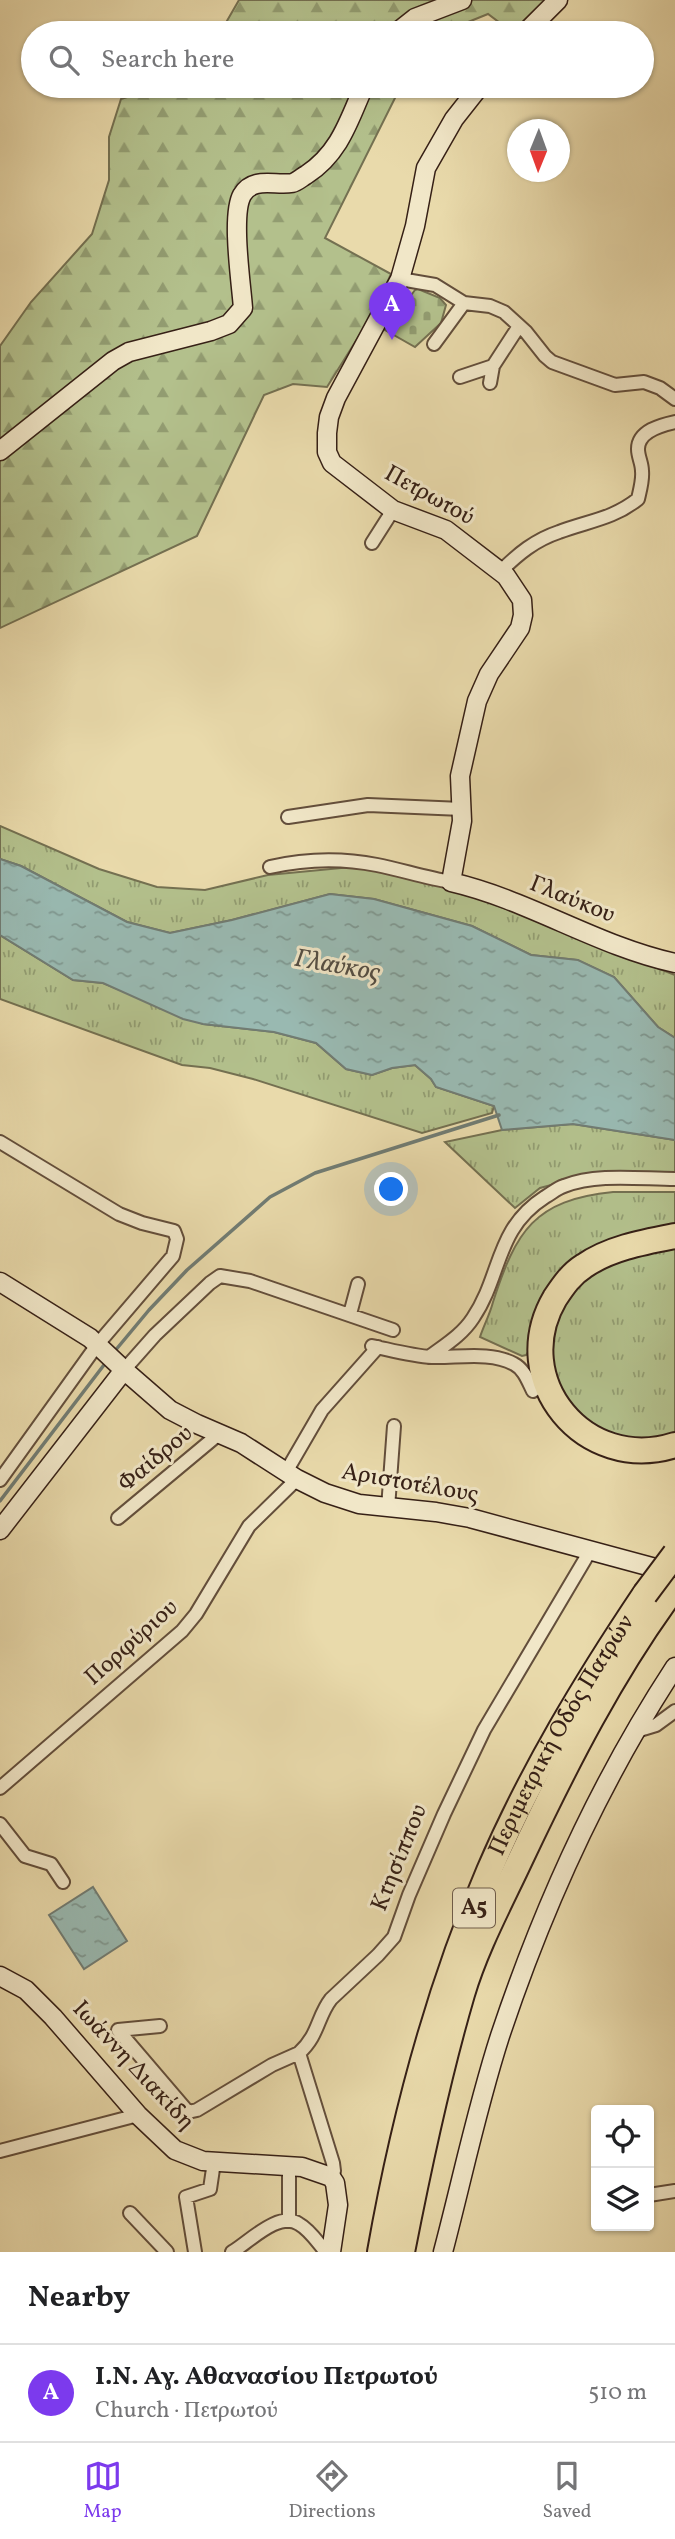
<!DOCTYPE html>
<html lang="en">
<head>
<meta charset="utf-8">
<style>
	:root { --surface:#fff; --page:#f2f2f2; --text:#202124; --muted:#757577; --line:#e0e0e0; --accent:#7c3aed }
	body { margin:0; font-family:Vollkorn,serif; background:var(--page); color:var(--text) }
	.controls { position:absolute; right:21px; bottom:21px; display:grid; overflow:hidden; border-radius:7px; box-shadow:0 2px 5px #0004 }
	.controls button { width:63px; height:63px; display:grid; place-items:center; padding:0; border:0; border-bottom:2px solid var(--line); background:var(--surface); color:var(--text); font:35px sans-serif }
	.compass { position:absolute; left:507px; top:119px; width:63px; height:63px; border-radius:50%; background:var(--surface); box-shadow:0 2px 5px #0004; rotate:181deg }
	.you { position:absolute; left:392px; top:1190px; width:24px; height:24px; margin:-18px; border:5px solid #fff; border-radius:50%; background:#1a73e8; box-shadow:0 0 0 10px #1a73e833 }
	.badge { display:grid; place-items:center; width:46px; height:46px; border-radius:50%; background:var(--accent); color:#fff; font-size:23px; font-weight:700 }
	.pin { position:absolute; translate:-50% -58px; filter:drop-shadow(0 2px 4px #0008) }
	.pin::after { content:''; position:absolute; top:37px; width:24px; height:21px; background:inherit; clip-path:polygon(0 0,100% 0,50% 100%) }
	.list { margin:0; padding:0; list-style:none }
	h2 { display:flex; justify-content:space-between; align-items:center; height:91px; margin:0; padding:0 28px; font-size:30px }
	h2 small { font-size:23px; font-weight:400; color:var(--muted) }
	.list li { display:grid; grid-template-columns:46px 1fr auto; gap:21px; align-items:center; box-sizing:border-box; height:98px; padding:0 28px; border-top:2px solid var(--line) }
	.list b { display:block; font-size:26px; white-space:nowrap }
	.list p { margin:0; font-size:23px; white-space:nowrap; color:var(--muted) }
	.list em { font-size:23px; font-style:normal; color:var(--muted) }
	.icon { flex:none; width:38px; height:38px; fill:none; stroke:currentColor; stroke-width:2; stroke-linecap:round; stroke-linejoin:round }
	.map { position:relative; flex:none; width:675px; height:2252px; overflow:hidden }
	.search { position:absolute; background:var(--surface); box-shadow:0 2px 5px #0004; left:21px; right:21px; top:21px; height:77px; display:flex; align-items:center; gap:18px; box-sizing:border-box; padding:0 24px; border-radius:38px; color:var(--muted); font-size:26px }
	.sheet { height:189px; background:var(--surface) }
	nav { display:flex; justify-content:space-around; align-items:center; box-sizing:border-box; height:98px; border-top:2px solid var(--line); background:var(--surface); font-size:19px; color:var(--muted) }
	nav a { display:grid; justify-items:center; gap:4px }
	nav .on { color:var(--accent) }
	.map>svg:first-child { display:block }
</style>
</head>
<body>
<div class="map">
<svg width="675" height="2252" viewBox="0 0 675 2252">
	<defs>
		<pattern id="grass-tufts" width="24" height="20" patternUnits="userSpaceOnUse" patternTransform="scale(1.75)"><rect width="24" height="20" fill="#b3c08c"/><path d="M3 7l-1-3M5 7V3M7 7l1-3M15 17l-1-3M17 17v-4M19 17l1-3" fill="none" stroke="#929c71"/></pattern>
		<pattern id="forest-firs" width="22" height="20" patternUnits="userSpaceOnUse" patternTransform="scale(1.75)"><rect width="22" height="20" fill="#b3c08c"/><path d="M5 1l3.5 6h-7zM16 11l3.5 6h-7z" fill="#929c71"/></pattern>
		<pattern id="cemetery-stones" width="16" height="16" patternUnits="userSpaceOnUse" patternTransform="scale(1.75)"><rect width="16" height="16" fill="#b3c08c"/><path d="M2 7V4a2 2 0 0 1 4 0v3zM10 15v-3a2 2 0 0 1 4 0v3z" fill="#929c71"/></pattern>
		<pattern id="water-ripples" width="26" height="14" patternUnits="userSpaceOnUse" patternTransform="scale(1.75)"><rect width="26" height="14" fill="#99b9b1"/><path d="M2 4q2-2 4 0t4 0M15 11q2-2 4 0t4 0" fill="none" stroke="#7e968f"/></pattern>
	</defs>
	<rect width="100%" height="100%" fill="#e9daab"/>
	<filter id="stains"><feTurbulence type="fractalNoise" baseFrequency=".00286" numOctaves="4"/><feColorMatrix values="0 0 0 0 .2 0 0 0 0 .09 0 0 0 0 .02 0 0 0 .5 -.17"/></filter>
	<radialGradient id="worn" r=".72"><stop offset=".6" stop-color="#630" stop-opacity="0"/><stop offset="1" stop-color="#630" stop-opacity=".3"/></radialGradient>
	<path fill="url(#grass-tufts)" stroke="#747051" stroke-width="2" d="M0,826L99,869L157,887L205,890L268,875L362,866L448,886L675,975V1038L658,1027L614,977L577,960L531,955L472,926L374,899L330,894L232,920L170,933L127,922L21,866L0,859Z
		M0,935L73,980L103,983L203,1024L274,1032L316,1043L346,1069L372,1075L392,1068L415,1065L431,1079L436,1087L494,1106L492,1113L422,1133L253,1079L210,1068L182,1065L0,999Z
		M573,1124L675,1140V1173L593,1174L540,1188L515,1208L445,1142L502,1130Z
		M613,1192H675V1227L603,1246L526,1355L522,1356L480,1337C484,1325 490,1314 493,1302C516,1231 534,1200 613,1192Z
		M675,1246V1436L639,1442L590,1426L561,1395L551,1364L552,1328L571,1290L590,1275L612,1261Z"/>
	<path fill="url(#forest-firs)" stroke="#747051" stroke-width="2" d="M239,0H545L512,32L488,14L441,33H220Z
		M162,86H401L325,238L391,274L374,312L327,387L293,384L264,395L197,536L0,628V346L31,302L92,234L109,180V137L121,99Z"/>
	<path fill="url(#cemetery-stones)" stroke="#747051" stroke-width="2" d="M418,289L440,298L446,305L441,323L415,347L385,330L415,290Z"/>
	<path fill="url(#water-ripples)" stroke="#717c73" stroke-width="2" d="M0,859L21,866L127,922L170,933L232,920L330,894L374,899L472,926L531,955L578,960L614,977L658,1027L675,1038V1140L573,1124L502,1130L494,1106L436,1087L431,1079L415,1065L392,1068L372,1075L346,1069L316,1043L274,1032L203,1024L183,1019L103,983L73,980L0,935Z
		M93,1887L127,1941L84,1969L49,1915Z"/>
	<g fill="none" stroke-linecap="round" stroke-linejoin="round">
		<path stroke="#717c73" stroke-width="3.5" d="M114,1352L149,1310L187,1270L270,1197L315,1173L499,1115
			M0,1501L107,1361"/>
		<g stroke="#634e3b" stroke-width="16">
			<path id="street" d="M400,279L435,285L464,303L490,306L504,312L526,332L545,356L552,362L615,385L644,382L660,388L675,399
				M434,344L464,303
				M460,377L493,366L519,326
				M490,383L493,366
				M372,543L393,510
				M501,571C518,554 535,540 559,532C588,521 613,519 638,499C640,490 643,480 642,471C642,463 638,457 638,449C638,431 661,425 675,422
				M288,817L368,805L462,809
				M270,867C305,859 342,858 377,865C402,870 426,878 451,882
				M0,1142L119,1214L142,1223L174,1231L177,1239L173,1256L97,1345L0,1480
				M350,1314L358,1284
				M372,1346C391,1350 412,1356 432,1357C457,1358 491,1351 514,1364C524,1369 528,1381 533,1391
				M429,1357C445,1345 462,1335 473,1318C502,1275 495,1229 545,1197C551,1194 557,1188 564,1186C597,1173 640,1179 675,1179
				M124,1370L155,1335L210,1283L220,1276L250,1281L393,1330
				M286,1472L322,1410L378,1347
				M388,1508L394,1426
				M118,1518L220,1433
				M633,1732L656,1725L675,1711
				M0,1788L182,1631L196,1614L249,1526L297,1479
				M0,1824L25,1856L51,1864L63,1882
				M160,2026L118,2030L188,2112L197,2110L272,2065L299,2053
				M0,2151L138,2115
				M331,2177L334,2171L333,2163L299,2053C319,2035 317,2017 331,1999L378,1955L394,1937L409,1895L444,1814L484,1730L590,1551
				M649,2195L675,2191
				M130,2213L167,2252
				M289,2221V2166
				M195,2252L186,2197L210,2189L214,2162
				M232,2252C248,2243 279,2210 299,2224C310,2230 318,2243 326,2252"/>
		</g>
		<g stroke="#362016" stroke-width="21">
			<path id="secondary" d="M396,33L415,18L462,0
				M525,33L558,0
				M480,86L454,119L426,168L415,226L400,279L336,398L329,417L327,433V452L332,463L393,510L446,530L506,576L522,600L523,615L520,628L489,674L477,701L460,776L462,821L451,882C529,900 597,946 675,963
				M0,451L113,361L129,352L211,331L229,324L243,308C241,282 231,215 242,195C253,176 275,186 292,183C297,182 302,177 306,175C340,153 349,120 364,86
				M0,1282L90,1338L124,1370L170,1410L197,1424L241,1443L297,1479L325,1493L359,1504L436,1512L470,1518L670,1572
				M0,1530L124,1370
				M0,1976L26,1990L53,2017L138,2115L175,2150L203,2161L302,2167L331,2177L335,2183L338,2205L331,2252
				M443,2252C462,2180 477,2107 500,2036C544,1904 599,1783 675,1667"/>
		</g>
		<g stroke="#362016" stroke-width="28">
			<g id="highway">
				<path d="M675,1236C644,1242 610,1248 584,1266C571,1274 563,1286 555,1298C507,1380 585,1474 675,1445"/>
				<path id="s1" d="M380,2252C403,2122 437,1992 489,1871C531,1773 586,1682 645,1594"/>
				<path d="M402,2252C419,2165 437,2079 462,1994C476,1947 500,1903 521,1858C565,1765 613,1670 675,1587"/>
			</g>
		</g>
		<use href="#street" stroke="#f1e7c8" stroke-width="12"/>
		<use href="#secondary" stroke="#f1e7c8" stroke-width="18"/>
		<use href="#highway" stroke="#e9daab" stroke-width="24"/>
		<g stroke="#362016" stroke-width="28" stroke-linecap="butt">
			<path id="highway-bridge" d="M645,1594L675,1554"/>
		</g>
		<use href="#highway-bridge" stroke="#e9daab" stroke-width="24"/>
	</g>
	<g text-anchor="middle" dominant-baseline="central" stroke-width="6" stroke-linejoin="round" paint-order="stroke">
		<rect fill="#f1e7c8" stroke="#6e5c4b" stroke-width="2" x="453" y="1888.5" width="42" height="39" rx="5"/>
		<g font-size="23" font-weight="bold" fill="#362016">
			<text x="474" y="1908">Α5</text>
		</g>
		<g font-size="24" fill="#362016" stroke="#f1e7c8">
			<text transform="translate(429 496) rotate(29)">Πετρωτού</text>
			<text transform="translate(572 900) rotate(22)">Γλαύκου</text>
			<text transform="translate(156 1459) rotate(-40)">Φαίδρου</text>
			<text transform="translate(410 1484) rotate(10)">Αριστοτέλους</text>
			<text transform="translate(132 1643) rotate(-42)">Πορφύριου</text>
			<text stroke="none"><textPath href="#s1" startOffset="551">Περιμετρική Οδός Πατρών</textPath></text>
			<text transform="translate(400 1858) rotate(-68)">Κτησίππου</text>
			<text transform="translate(133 2066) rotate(47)">Ιωάννη Διακίδη</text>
		</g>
		<g font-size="26" font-style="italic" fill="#544e44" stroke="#f1e7c8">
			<text transform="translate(337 966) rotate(10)">Γλαύκος</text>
		</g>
	</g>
	<rect width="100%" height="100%" filter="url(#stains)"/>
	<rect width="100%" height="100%" fill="url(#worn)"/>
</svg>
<div class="controls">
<button><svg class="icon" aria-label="locate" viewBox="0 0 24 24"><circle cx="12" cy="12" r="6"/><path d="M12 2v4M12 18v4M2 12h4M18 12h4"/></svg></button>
<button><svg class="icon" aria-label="layers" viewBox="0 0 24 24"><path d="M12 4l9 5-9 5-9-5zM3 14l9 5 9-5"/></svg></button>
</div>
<svg class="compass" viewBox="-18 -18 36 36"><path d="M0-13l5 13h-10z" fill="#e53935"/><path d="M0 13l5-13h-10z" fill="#757577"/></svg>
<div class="you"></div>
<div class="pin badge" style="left:392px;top:340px">A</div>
<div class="search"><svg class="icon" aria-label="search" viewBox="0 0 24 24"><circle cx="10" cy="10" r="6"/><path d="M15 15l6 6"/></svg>Search here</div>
</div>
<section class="sheet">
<h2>Nearby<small></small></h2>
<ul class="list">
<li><span class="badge">A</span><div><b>Ι.Ν. Αγ. Αθανασίου Πετρωτού</b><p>Church · Πετρωτού</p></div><em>510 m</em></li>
</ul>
</section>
<nav>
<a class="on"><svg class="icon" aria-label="map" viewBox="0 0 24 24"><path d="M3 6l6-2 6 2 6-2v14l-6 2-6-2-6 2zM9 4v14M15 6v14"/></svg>Map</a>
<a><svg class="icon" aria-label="directions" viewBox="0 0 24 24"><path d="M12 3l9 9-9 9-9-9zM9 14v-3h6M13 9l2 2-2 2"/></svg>Directions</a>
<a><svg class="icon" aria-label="saved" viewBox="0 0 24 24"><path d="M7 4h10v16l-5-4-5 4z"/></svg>Saved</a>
</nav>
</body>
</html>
